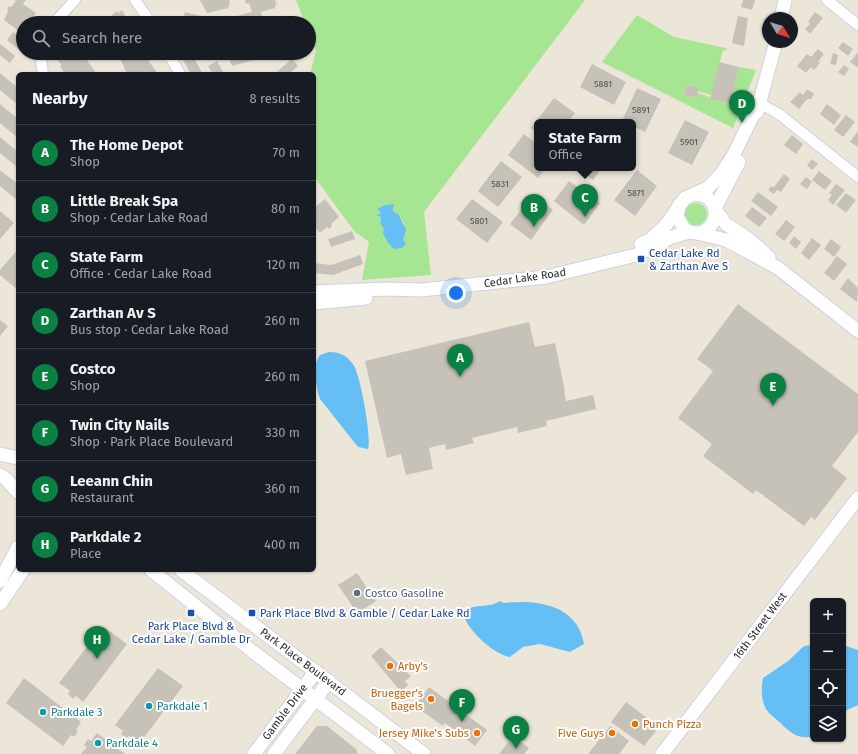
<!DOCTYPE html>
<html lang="en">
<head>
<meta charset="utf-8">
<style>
	:root { --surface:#171b24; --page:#20242c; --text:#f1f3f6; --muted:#9ea1a6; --line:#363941; --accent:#0b8043 }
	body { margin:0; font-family:"Fira Sans",sans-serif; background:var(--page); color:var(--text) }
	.controls { position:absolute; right:12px; bottom:12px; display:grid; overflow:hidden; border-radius:6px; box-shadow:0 1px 3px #0004 }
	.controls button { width:36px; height:36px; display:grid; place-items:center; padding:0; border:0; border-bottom:1px solid var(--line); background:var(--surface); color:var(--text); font:20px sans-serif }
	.compass { position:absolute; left:762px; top:12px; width:36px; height:36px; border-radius:50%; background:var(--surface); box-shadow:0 1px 3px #0004; rotate:128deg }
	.you { position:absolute; left:456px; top:293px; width:14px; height:14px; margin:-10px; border:3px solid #fff; border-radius:50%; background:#1a73e8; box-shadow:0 0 0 6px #1a73e833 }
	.badge { display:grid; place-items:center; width:26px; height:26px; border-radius:50%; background:var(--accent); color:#fff; font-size:13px; font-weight:700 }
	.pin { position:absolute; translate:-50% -33px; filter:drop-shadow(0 1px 2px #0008) }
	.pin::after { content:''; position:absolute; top:21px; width:14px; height:12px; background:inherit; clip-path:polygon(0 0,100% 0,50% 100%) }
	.popup { position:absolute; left:534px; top:119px; width:102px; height:52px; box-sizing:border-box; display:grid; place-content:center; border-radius:6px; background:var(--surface); filter:drop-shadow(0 1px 3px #0005); font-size:13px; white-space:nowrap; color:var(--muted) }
	.popup b { font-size:15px; color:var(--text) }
	.popup::after { content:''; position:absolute; left:50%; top:100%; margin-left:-8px; border:8px solid transparent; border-top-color:var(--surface) }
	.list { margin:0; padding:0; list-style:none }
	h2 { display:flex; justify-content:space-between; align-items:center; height:52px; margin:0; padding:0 16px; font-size:17px }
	h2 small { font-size:13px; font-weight:400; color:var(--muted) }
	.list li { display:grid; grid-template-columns:26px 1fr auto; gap:12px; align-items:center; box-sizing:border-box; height:56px; padding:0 16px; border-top:1px solid var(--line) }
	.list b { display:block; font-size:15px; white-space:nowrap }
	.list p { margin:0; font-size:13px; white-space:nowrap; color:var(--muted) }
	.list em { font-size:13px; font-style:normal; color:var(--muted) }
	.icon { flex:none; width:22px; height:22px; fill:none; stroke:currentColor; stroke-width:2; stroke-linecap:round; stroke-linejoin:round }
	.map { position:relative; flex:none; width:858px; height:754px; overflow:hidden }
	.search { position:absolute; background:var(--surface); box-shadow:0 1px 3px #0004; left:16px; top:16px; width:300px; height:44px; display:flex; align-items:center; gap:10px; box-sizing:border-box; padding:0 14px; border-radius:22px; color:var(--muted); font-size:15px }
	.panel { position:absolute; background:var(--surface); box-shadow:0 1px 3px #0004; left:16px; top:72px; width:300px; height:500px; border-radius:6px }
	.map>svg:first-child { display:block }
</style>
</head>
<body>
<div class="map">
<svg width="858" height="754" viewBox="0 0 858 754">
	<rect width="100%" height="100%" fill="#ece6d9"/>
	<path fill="#a6e693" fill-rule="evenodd" d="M296,0H585L424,212L431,275L362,280L369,242L354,231L314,176V74H310L316,51L309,33V23H305ZM394,207L393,211L399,215L404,223L403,225V240L380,224L381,217L377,215L381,213L377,210Z
		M637,15L674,37L726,48L727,51L723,50L711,95L698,91L699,88L686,85L684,95L696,98L698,93L710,97V99L730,104L739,67L756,70L733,128L602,62Z
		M685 214a11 11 0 1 1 22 0a11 11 0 1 1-22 0Z"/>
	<path fill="#66bff4" d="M394,204L393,211L399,215L406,230L403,240L406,244L402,248L394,249L388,243L383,233L384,228L380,224L381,217L376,215L381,213L377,209L385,205Z
		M329,352C340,352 346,355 353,364C360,373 372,438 368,449L358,447L320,399C316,388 312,364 320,355Z
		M500,601L504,603C537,599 578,605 584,644L570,652L540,644L523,647L510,657C493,654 467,630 463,613C473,602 489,609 500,601Z
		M813,645V736C797,741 788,730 777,720C774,717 769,714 766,709C761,700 761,688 763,678L788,661L804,646Z
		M843,645L858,650V705L843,712Z"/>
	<path fill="#c7c2b9" d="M14,0H26L23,4L36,13L31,22L33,23H23L21,33L4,20L8,11L7,10L9,6L11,7L16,1Z
		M200,0H229L230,5H228L229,8L207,13Z
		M245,0H275L277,5H275V8L261,12L264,23H237V16L252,12L249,3L246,4Z
		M743,0H755L752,10L741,7Z
		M122,10L127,19L130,17L133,23H97L105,18L106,20L117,11L118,13Z
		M185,12L226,22V23L182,22Z
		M815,12L823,18L810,34L805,29L810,24L808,22Z
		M738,16L748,18L744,46L732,43Z
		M13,32L23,40V53L7,40Z
		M843,42L853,49L848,56L838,48Z
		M0,44L15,56L10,63L0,55Z
		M818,49L824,54L818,62L820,63L814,70L811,67L806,73L797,66L807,54L811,57Z
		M858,52V68L850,62Z
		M55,53H100L86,59L97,74H65L60,66H62L54,55Z
		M136,53H146L150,60H148L158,74H127L120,58L127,54L129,57Z
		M179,53H191L203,74H191Z
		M207,53H217L215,60L206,58Z
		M224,53H255L256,58H254V60L232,66L228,57H225Z
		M833,53L838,55L836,65L830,64Z
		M292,59L298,66L289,74H274Z
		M217,61L224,74H213L208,66Z
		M719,62L739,67L730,104L710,99Z
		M592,64L626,82L614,105L580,87Z
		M844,65L849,69L844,76L838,72Z
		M0,73L18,88V105L0,90Z
		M686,85L699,88L697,98L684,95Z
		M637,88L661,99L645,132L633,126V122L622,121Z
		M807,89L814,94L811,99H807L799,109L790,102L800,92L803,95Z
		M554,98L575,113L568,122H537V132L531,128Z
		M0,104L18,119V138L0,123Z
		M827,104L841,115L834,125L820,114Z
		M846,115L855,122L843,137L834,130Z
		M685,120L709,132L692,165L668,153Z
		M858,131V147L850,142Z
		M524,134L537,144V168H546L538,178L508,155Z
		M792,135L803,144L796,154L784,145Z
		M0,137L18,152V168L0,153Z
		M812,159L818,164L812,170L807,165Z
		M501,161L522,177L498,207L478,191Z
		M577,168H602L593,180Z
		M0,170L18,184V201L0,186Z
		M637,170L657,186L635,216L614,200Z
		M819,171L832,181L825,190L812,180Z
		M784,174L790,179L781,192L777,190L774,194L768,190L771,186L774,187Z
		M806,177L812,182L807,189L800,184Z
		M569,181L600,203L584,225L554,201Z
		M836,184L845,190L833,205L828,200L832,195L829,193Z
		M758,192L778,207L771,216L751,201Z
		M846,193L856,200L846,213L836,205Z
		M533,194L553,210L531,240L510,224Z
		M325,199L339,217L331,224L332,226L329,229L327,227L320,233L314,226V208Z
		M472,199L503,222L487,243L456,219Z
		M752,207L767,218L759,227L745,216Z
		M0,211L14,223L0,239Z
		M786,220L795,227L784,241L775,234Z
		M352,231L355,239L331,247L328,239Z
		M794,236L801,242L796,249L789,243Z
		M812,238L821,245L809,260L801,253Z
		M831,239L841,247L834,257L824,249Z
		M18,249V290L0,275V270Z
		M360,255L363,264L333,275L314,273V263L331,265Z
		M837,256L847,264L834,281L824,273Z
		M848,278L858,288L857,302L840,289Z
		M738,304L858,394V432L832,466L847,478L815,520L811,517L804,526L756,490L753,494L703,456L712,444L678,418L713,371L697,359Z
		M0,320L8,326L0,336Z
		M529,322L535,347L555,343L565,391H564L566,401L593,395L596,409L546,421L547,426L518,433L517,427L472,438L474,443L446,450L445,444L429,448L433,469L406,475L401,454L387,458L365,361Z
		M357,573L376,601L357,613L338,585Z
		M103,626L127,644L83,702L76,696L73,699L68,694L70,691L59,683Z
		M381,647L411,676L405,681L408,685L401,692L371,656Z
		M158,668L183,686L139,744L129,736L126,738L121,734L123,731L115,725Z
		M24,678L81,722L76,730L78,731L74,737L71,735L63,746L6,703Z
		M429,687L487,730L475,746L445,723L443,726L415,706Z
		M626,702L659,727L644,746L611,722Z
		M317,726H327L356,749L358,754H295Z
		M610,726L629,741L619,754H588Z
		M97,733L125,754H81L87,747L84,745L88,739L91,741Z
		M513,736L529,748L524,754H499Z"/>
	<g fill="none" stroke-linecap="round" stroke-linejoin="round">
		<g stroke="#cfd0e3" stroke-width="12">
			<path id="minor" d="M135,0L151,23
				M827,0L858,25
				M54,23L75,0
				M40,53L43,74
				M168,53L180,74
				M759,103L779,114L858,177"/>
		</g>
		<g stroke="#cfd0e3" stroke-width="15">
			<path id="tertiary" d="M781,18L785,0
				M757,112L776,42
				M679,205L677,216L684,229C715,247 730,196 695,194
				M715,208L739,162
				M716,211L726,224L750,240L769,257
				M697,233L726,240L778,268L858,331
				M641,244L650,240L666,225L685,198L708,188L721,174L733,156L759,103
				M314,292L387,289L421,290L546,277L636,255L672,237L689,232
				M314,303L366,298
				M0,454L18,458
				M0,475L6,479L18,492
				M151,570L252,651L388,754
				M181,570L424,754
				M0,581L18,547
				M0,604L23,570
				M254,754L316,671
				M274,754L329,681
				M662,754L858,498"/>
		</g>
		<use href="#minor" stroke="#fff" stroke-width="10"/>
		<use href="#tertiary" stroke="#fff" stroke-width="13"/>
	</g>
	<g fill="#1a4fb4" stroke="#fff" stroke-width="1.5">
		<rect x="637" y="255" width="8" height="8" rx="2"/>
		<rect x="187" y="609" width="8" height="8" rx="2"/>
		<rect x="248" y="609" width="8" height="8" rx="2"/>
	</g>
	<circle fill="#5c6f8a" stroke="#fff" stroke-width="1.5" cx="357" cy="593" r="4"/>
	<g fill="#e8710a" stroke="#fff" stroke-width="1.5">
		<circle cx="390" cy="666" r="4"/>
		<circle cx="431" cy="699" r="4"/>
		<circle cx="635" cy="724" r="4"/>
		<circle cx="477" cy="733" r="4"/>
		<circle cx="612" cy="733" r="4"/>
	</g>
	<g fill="#0f9aa8" stroke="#fff" stroke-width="1.5">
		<circle cx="149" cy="706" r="4"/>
		<circle cx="43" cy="712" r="4"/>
		<circle cx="98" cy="743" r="4"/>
	</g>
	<g text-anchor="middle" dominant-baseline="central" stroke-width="4" stroke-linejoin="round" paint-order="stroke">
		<g font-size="9" fill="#504f4d">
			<text x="603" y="84">5881</text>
			<text x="641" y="110">5891</text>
			<text x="689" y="142">5901</text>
			<text x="500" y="184">5831</text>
			<text x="636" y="193">5871</text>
			<text x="479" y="221">5801</text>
		</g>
		<g font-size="11" fill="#164399" stroke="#fff" text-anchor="start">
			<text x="649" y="253">Cedar Lake Rd<tspan x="649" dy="13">&amp; Zarthan Ave S</tspan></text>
			<text x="260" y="613">Park Place Blvd &amp; Gamble / Cedar Lake Rd</text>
			<text x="191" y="626" text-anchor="middle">Park Place Blvd &amp;<tspan x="191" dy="13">Cedar Lake / Gamble Dr</tspan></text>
		</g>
		<g font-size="11" fill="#292929" stroke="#fff">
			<text transform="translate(525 278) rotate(-8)">Cedar Lake Road</text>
			<text transform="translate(760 626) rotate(-53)">16th Street West</text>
			<text transform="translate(303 662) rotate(37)">Park Place Boulevard</text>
			<text transform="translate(285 712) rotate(-53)">Gamble Drive</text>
		</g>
		<g font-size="11" fill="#4e5e75" stroke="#fff" text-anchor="start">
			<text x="365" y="593">Costco Gasoline</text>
		</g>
		<g font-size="11" fill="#c56008" stroke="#fff" text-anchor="end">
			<text x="398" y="666" text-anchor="start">Arby's</text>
			<text x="423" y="693">Bruegger's<tspan x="423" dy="13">Bagels</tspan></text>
			<text x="643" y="724" text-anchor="start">Punch Pizza</text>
			<text x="469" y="733">Jersey Mike's Subs</text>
			<text x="604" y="733">Five Guys</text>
		</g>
		<g font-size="11" fill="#0d838f" stroke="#fff" text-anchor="start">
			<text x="157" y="706">Parkdale 1</text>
			<text x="51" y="712">Parkdale 3</text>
			<text x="106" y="743">Parkdale 4</text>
		</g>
	</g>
</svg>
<div class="controls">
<button>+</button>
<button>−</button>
<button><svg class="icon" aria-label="locate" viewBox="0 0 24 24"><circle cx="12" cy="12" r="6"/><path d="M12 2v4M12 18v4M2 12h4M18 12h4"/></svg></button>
<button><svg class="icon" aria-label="layers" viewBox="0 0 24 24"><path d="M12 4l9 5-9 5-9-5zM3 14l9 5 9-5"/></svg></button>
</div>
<svg class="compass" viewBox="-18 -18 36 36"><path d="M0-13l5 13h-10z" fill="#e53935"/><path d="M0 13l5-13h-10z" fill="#9ea1a6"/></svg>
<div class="you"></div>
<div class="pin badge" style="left:460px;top:377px">A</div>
<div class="pin badge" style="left:534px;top:227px">B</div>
<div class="pin badge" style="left:585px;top:217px">C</div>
<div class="popup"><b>State Farm</b>Office</div>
<div class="pin badge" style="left:742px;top:123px">D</div>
<div class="pin badge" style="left:773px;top:406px">E</div>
<div class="pin badge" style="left:462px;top:722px">F</div>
<div class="pin badge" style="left:516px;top:749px">G</div>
<div class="pin badge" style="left:97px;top:659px">H</div>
<div class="search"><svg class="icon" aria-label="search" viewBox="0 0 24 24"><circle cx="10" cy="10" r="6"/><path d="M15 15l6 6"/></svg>Search here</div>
<section class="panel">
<h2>Nearby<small>8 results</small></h2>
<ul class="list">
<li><span class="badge">A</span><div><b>The Home Depot</b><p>Shop</p></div><em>70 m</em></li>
<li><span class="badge">B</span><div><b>Little Break Spa</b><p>Shop · Cedar Lake Road</p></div><em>80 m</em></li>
<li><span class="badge">C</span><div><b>State Farm</b><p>Office · Cedar Lake Road</p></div><em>120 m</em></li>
<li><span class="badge">D</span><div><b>Zarthan Av S</b><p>Bus stop · Cedar Lake Road</p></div><em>260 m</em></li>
<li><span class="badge">E</span><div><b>Costco</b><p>Shop</p></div><em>260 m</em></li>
<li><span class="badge">F</span><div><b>Twin City Nails</b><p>Shop · Park Place Boulevard</p></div><em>330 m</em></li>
<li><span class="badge">G</span><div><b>Leeann Chin</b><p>Restaurant</p></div><em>360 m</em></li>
<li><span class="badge">H</span><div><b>Parkdale 2</b><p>Place</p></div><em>400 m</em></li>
</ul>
</section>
</div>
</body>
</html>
